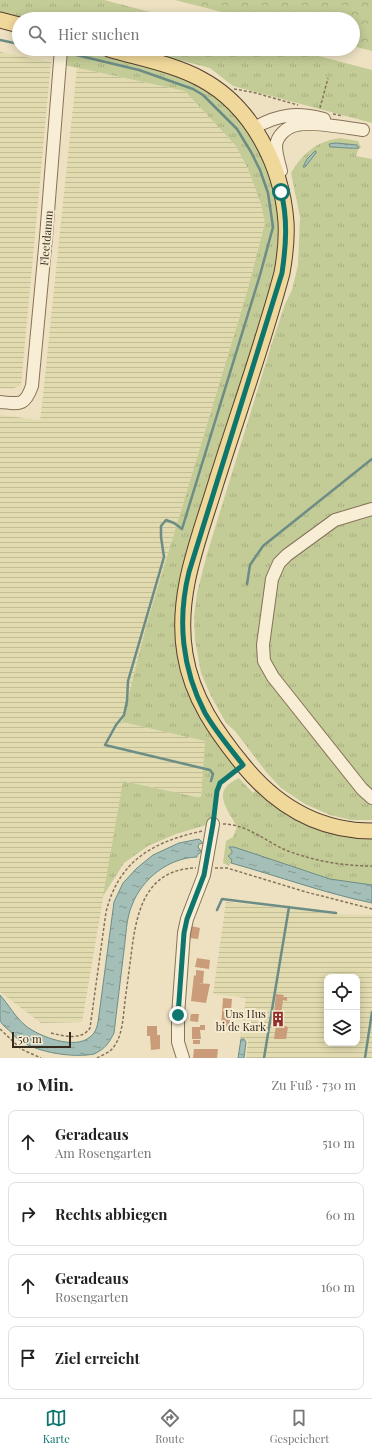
<!DOCTYPE html>
<html lang="de">
<head>
<meta charset="utf-8">
<style>
	:root { --surface:#fff; --page:#f2f2f2; --text:#222; --muted:#767676; --line:#e0e0e0; --accent:#0f766e }
	body { margin:0; font-family:"Playfair Display",serif; background:var(--page); color:var(--text) }
	.controls { position:absolute; right:12px; bottom:12px; display:grid; overflow:hidden; border-radius:8px; box-shadow:0 2px 10px #0003 }
	.controls button { width:36px; height:36px; display:grid; place-items:center; padding:0; border:0; border-bottom:1px solid var(--line); background:var(--surface); color:var(--text); font:20px sans-serif }
	.scale { position:absolute; left:12px; bottom:10px; width:59px; box-sizing:border-box; padding-left:4px; border:2px solid #362a1e; border-top:0; font-size:11px; line-height:14px; white-space:nowrap; color:#362a1e; -webkit-text-stroke:3px #f4ebd1; paint-order:stroke }
	.stop { position:absolute; width:12px; height:12px; margin:-9px; border:3px solid #0f766e; border-radius:50%; background:#fff }
	.stop.end { background:#0f766e; border-color:#fff; box-shadow:0 1px 4px #0008 }
	.list { margin:0; padding:0; list-style:none }
	h2 { display:flex; justify-content:space-between; align-items:center; height:52px; margin:0; padding:0 16px; font-size:17px }
	h2 small { font-size:13px; font-weight:400; color:var(--muted) }
	.list li { display:grid; grid-template-columns:26px 1fr auto; gap:12px; align-items:center; box-sizing:border-box; height:64px; margin:0 8px 8px; padding:0 8px; border:1px solid var(--line); border-radius:8px }
	.list b { display:block; font-size:15px; white-space:nowrap }
	.list p { margin:0; font-size:13px; white-space:nowrap; color:var(--muted) }
	.list em { font-size:13px; font-style:normal; color:var(--muted) }
	.icon { flex:none; width:22px; height:22px; fill:none; stroke:currentColor; stroke-width:2; stroke-linecap:round; stroke-linejoin:round }
	.map { position:relative; flex:none; width:372px; height:1058px; overflow:hidden }
	.search { position:absolute; background:var(--surface); box-shadow:0 2px 10px #0003; left:12px; right:12px; top:12px; height:44px; display:flex; align-items:center; gap:10px; box-sizing:border-box; padding:0 14px; border-radius:22px; color:var(--muted); font-size:15px }
	.sheet { height:340px; background:var(--surface) }
	nav { display:flex; justify-content:space-around; align-items:center; box-sizing:border-box; height:56px; border-top:1px solid var(--line); background:var(--surface); font-size:11px; color:var(--muted) }
	nav a { display:grid; justify-items:center; gap:2px }
	nav .on { color:var(--accent) }
	.map>svg:first-child { display:block }
</style>
</head>
<body>
<div class="map">
<svg width="372" height="1058" viewBox="0 0 372 1058">
	<defs>
		<pattern id="farmland-rules" width="6" height="5" patternUnits="userSpaceOnUse"><rect width="6" height="5" fill="#e2dbb0"/><path d="M0 2.5h6" fill="none" stroke="#c2bc97"/></pattern>
		<pattern id="grass-tufts" width="24" height="20" patternUnits="userSpaceOnUse"><rect width="24" height="20" fill="#c3cb96"/><path d="M3 7l-1-3M5 7V3M7 7l1-3M15 17l-1-3M17 17v-4M19 17l1-3" fill="none" stroke="#a8ae81"/></pattern>
		<pattern id="forest-crowns" width="20" height="18" patternUnits="userSpaceOnUse"><rect width="20" height="18" fill="#c3cb96"/><path d="M2 6a3 3 0 1 1 6 0M12 15a3 3 0 1 1 6 0" fill="none" stroke="#a8ae81"/></pattern>
		<pattern id="water-ripples" width="26" height="14" patternUnits="userSpaceOnUse"><rect width="26" height="14" fill="#a4bfb8"/><path d="M2 4q2-2 4 0t4 0M15 11q2-2 4 0t4 0" fill="none" stroke="#869b95"/></pattern>
	</defs>
	<rect width="100%" height="100%" fill="#ede1c2"/>
	<path fill="url(#farmland-rules)" fill-rule="evenodd" d="M0,52L51,62L21,386L10,389L0,388Z
		M77,68L185,91L236,146L248,169L261,204L265,223L247,292L147,623L122,722L205,741L201,798L123,781L82,1022L41,1023L0,992V415L40,420L42,405Z
		M226,902L335,914L372,915V1058H246L248,1040L240,1038L246,998L213,994ZM327,977H357V1043H327Z"/>
	<path fill="url(#grass-tufts)" fill-rule="evenodd" d="M0,0H104L177,19H24L0,13Z
		M70,49H90L165,71L202,87L214,96L228,107L256,143L267,166L275,192L280,222L276,277L181,585L200,716L207,730L236,768L216,785L210,824L176,834L148,846L124,863L103,896L123,781L201,798L205,741L122,722L147,623L247,292L265,223L261,204L248,169L236,146L185,91L64,65L65,55Z
		M137,49H292L372,70V123L233,86L210,68Z
		M340,138L358,141L361,147L358,150L356,156L372,159V507L347,513L278,559L261,654L372,802V820H351L330,815L305,804L281,788L267,773L235,731L226,723L211,696L201,673L195,640L194,617L197,593L207,554L272,343L285,304L292,290L298,265L300,217L291,173C303,153 317,141 340,138ZM336,143L357,145L356,149L345,147H330Z
		M372,512V794L268,660L273,587L287,560L334,524Z
		M239,778L253,793L256,790L272,804L295,818L372,838V885L330,879L234,847H229L232,850V853L229,854L232,860L229,866L223,863L226,841L233,837L237,827C227,808 210,791 239,778Z"/>
	<path fill="url(#forest-crowns)" d="M175,0H372V51L353,46V19H249Z"/>
	<path fill="url(#water-ripples)" stroke="#6c8d86" d="M336,143L357,145L359,148C355,149 336,147 330,147L329,144Z
		M315,151H316V153L305,167H303L307,159Z
		M199,839L203,843L199,844L198,847L201,851L200,853L197,855V857C168,858 142,879 132,905C126,919 126,936 124,950C121,978 117,1005 114,1033C109,1043 105,1049 94,1054C74,1058 39,1053 21,1041C17,1039 13,1035 10,1031C6,1028 1,1024 0,1020C0,1013 0,1003 0,995C9,1005 15,1017 26,1026C40,1037 75,1050 90,1037C97,1032 98,1023 99,1015L114,902L123,883L137,868L153,855L179,843Z
		M229,847H234L330,879L372,885V903C324,893 278,876 231,863L232,860L228,856L232,853V851Z
		M241,1039H244L246,1042L244,1058H238Z"/>
	<g fill="none" stroke-linecap="round" stroke-linejoin="round">
		<path stroke="#6c8d86" stroke-width="2.5" d="M0,40L19,44
			M72,54L139,70L193,89L203,95L237,129L251,152L260,170L268,193L273,227L260,275L182,529L174,523L166,520L161,526V537L164,557L128,681L127,701L124,715L116,725L105,745L210,770L213,774L211,781
			M247,584L250,565L263,546L372,459
			M217,910L222,899L336,913
			M264,1058L289,907
			M365,1058L372,1012"/>
	</g>
	<path fill="#ca9c79" d="M191,926L200,928L198,939L189,938Z
		M197,958L210,960L209,969L195,967Z
		M196,970L204,971L203,983H198L210,984L206,1003L191,1001L194,975L196,976Z
		M276,994L284,995L283,997H287V1001L283,1000L281,1014H283L282,1025L288,1027L286,1039H274L276,1025L273,1024Z
		M223,998L232,999L230,1023H229L228,1027H221Z
		M191,1014H199L198,1022L190,1021Z
		M200,1025H205V1030H200L201,1039H192V1027H200Z
		M147,1026H157V1035H160V1049L151,1050L150,1036H147Z
		M193,1040H200V1044H193Z
		M194,1049H218L217,1058H193Z"/>
	<g fill="none" stroke-linecap="round" stroke-linejoin="round">
		<g stroke="#86725a" stroke-width="14">
			<path id="minor" d="M254,128C279,114 296,112 324,119
				M281,171C279,163 276,154 276,146C277,135 287,127 297,125C310,121 347,128 363,130
				M0,402C20,404 25,406 32,386L46,237L61,49
				M372,509L335,520L287,555L279,563L272,579L263,645L264,661L273,677L362,789L372,798
				M183,1058L178,1042V1015L184,933L187,919L204,875L213,824"/>
		</g>
		<g stroke="#54402e" stroke-width="17">
			<path id="major" d="M0,20L19,25
				M109,49C139,58 173,64 201,79C252,106 282,166 286,222C287,239 285,256 282,273C263,344 238,413 216,483C199,539 175,595 185,654C192,698 217,733 244,766C277,806 319,831 372,831"/>
		</g>
		<path stroke="#86725a" stroke-width="1.5" stroke-dasharray="3 2" stroke-linecap="butt" d="M234,89L252,92L298,105
			M320,108L328,78
			M333,114L343,116
			M214,814L218,786L234,772
			M223,824C247,824 266,842 288,851C315,861 343,866 372,866
			M215,868H227L306,892L372,909
			M0,1029L21,1049L41,1058
			M51,1033C64,1036 81,1041 90,1028L106,912C119,860 153,842 202,831
			M97,1058C102,1055 109,1053 113,1048C123,1035 123,1017 125,1001C127,986 129,971 131,956C136,914 144,869 196,868"/>
		<use href="#minor" stroke="#f8eed5" stroke-width="12"/>
		<use href="#major" stroke="#f0d79a" stroke-width="15"/>
	</g>
	<g fill="none" stroke-linecap="round" stroke-linejoin="round">
		<path stroke="#0f766e" stroke-width="5" d="M178,1015L184,933L187,919L204,875L213,824L217,791L220,783L243,765C230,748 216,732 205,713C182,669 177,620 189,572L282,273C286,246 288,219 281,192"/>
	</g>
	<defs>
		<g id="building-bare" transform="scale(1.2)"><path d="M-4-6H4V6H1V3H-1V6H-4ZM-2.5-4.3h1.7v1.8h-1.7ZM.8-4.3h1.7v1.8H.8ZM-2.5-1h1.7V.8h-1.7ZM.8-1h1.7V.8H.8Z" fill="#942c2b" stroke="#f4ebd1" stroke-width="2.5" paint-order="stroke"/></g>
	</defs>
	<g fill-rule="evenodd">
		<use href="#building-bare" x="278" y="1019"/>
	</g>
	<g text-anchor="middle" dominant-baseline="central" stroke-width="4" stroke-linejoin="round" paint-order="stroke">
		<g font-size="11" fill="#362a1e" stroke="#f4ebd1">
			<text transform="translate(46 238) rotate(-85)">Fleetdamm</text>
		</g>
		<g font-size="11" fill="#362a1e" stroke="#f4ebd1" text-anchor="end">
			<text x="266" y="1013">Uns Hus<tspan x="266" dy="13">bi de Kark</tspan></text>
		</g>
	</g>
</svg>
<div class="controls">
<button><svg class="icon" aria-label="locate" viewBox="0 0 24 24"><circle cx="12" cy="12" r="6"/><path d="M12 2v4M12 18v4M2 12h4M18 12h4"/></svg></button>
<button><svg class="icon" aria-label="layers" viewBox="0 0 24 24"><path d="M12 4l9 5-9 5-9-5zM3 14l9 5 9-5"/></svg></button>
</div>
<div class="scale">50 m</div>
<div class="stop" style="left:281px;top:192px"></div>
<div class="stop end" style="left:178px;top:1015px"></div>
<div class="search"><svg class="icon" aria-label="search" viewBox="0 0 24 24"><circle cx="10" cy="10" r="6"/><path d="M15 15l6 6"/></svg>Hier suchen</div>
</div>
<section class="sheet">
<h2>10 Min.<small>Zu Fuß · 730 m</small></h2>
<ul class="list">
<li><svg class="icon" aria-label="ahead" viewBox="0 0 24 24"><path d="M12 20V5M6 11l6-6 6 6"/></svg><div><b>Geradeaus</b><p>Am Rosengarten</p></div><em>510 m</em></li>
<li><svg class="icon" aria-label="right" viewBox="0 0 24 24"><path d="M7 20v-9h11M14 6l5 5-5 5"/></svg><div><b>Rechts abbiegen</b></div><em>60 m</em></li>
<li><svg class="icon" aria-label="ahead" viewBox="0 0 24 24"><path d="M12 20V5M6 11l6-6 6 6"/></svg><div><b>Geradeaus</b><p>Rosengarten</p></div><em>160 m</em></li>
<li><svg class="icon" aria-label="arrive" viewBox="0 0 24 24"><path d="M6 21V4h12l-3 4 3 4H6"/></svg><div><b>Ziel erreicht</b></div></li>
</ul>
</section>
<nav>
<a class="on"><svg class="icon" aria-label="map" viewBox="0 0 24 24"><path d="M3 6l6-2 6 2 6-2v14l-6 2-6-2-6 2zM9 4v14M15 6v14"/></svg>Karte</a>
<a><svg class="icon" aria-label="directions" viewBox="0 0 24 24"><path d="M12 3l9 9-9 9-9-9zM9 14v-3h6M13 9l2 2-2 2"/></svg>Route</a>
<a><svg class="icon" aria-label="saved" viewBox="0 0 24 24"><path d="M7 4h10v16l-5-4-5 4z"/></svg>Gespeichert</a>
</nav>
</body>
</html>
